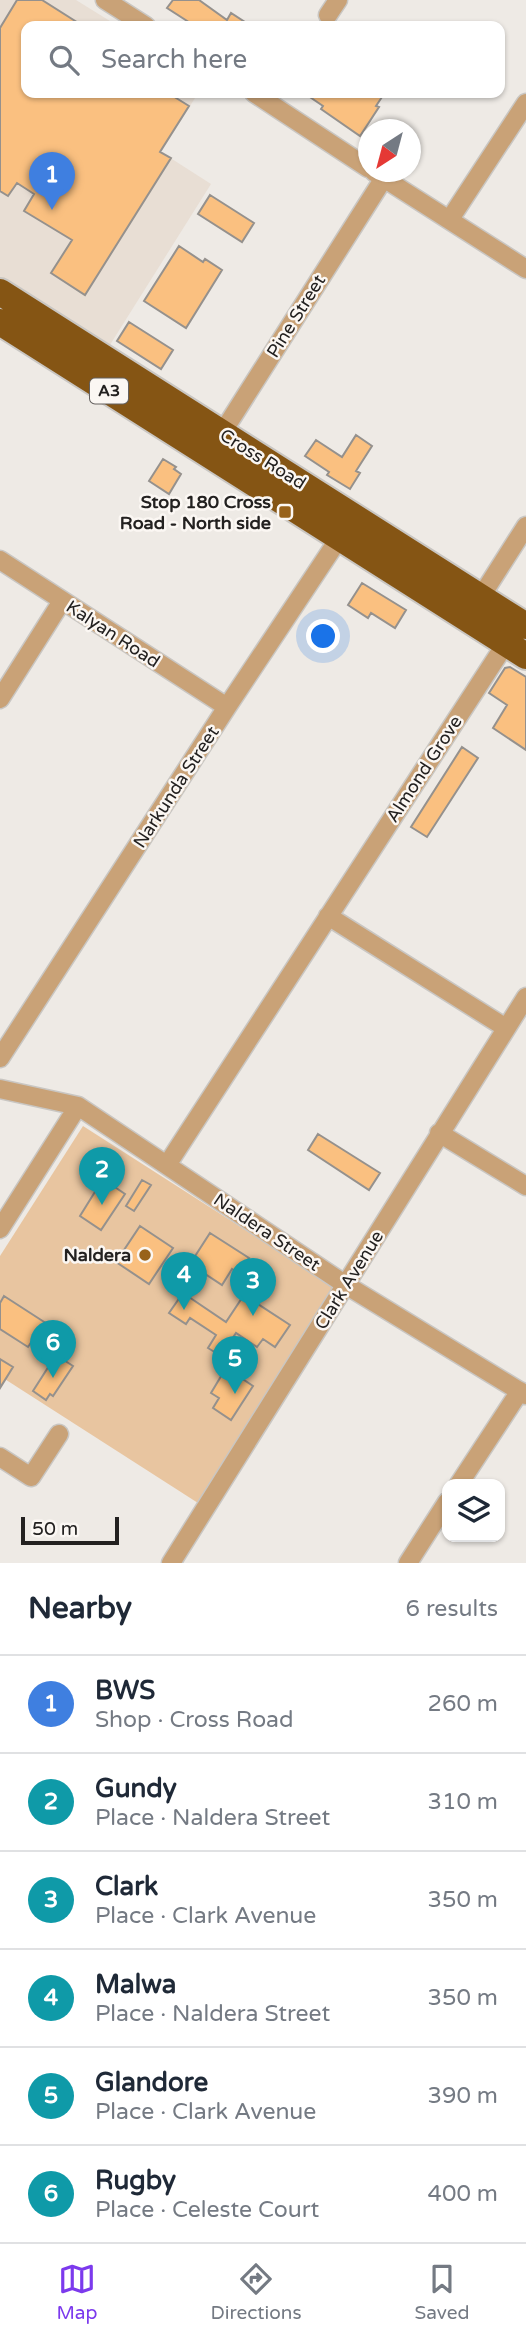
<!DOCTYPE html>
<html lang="en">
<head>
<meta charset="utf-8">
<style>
	:root { --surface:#fff; --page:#f2f2f3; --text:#1f2937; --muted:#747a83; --line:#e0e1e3; --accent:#7c3aed }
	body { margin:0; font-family:"Varela Round",sans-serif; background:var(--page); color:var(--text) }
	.controls { position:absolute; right:21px; bottom:21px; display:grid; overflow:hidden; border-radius:14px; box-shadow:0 2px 5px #0004 }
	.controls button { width:63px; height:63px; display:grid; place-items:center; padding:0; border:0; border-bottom:2px solid var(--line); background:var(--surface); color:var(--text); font:35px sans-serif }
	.compass { position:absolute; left:358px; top:119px; width:63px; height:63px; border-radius:50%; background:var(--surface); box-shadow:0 2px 5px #0004; rotate:216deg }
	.scale { position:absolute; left:21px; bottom:18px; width:98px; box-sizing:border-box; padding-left:7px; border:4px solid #232120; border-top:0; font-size:19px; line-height:24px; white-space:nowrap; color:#232120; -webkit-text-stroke:5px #fbf7f3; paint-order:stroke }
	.you { position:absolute; left:324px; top:637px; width:24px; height:24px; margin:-18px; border:5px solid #fff; border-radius:50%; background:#1a73e8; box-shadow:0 0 0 10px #1a73e833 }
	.badge { display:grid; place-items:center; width:46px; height:46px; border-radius:50%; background:var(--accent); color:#fff; font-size:23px; font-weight:700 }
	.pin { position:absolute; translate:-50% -58px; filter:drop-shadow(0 2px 4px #0008) }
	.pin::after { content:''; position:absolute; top:37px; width:24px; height:21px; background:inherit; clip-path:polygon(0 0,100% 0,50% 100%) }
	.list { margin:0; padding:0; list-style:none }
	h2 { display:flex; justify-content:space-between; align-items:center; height:91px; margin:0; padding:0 28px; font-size:30px }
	h2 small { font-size:23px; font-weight:400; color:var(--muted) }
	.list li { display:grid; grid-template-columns:46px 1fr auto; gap:21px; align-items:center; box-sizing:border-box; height:98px; padding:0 28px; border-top:2px solid var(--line) }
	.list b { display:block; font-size:26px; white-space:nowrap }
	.list p { margin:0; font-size:23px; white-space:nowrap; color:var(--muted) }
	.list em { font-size:23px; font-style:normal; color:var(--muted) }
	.icon { flex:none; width:38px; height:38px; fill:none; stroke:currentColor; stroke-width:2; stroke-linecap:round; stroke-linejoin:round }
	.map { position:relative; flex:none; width:526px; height:1563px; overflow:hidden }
	.search { position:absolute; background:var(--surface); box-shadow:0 2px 5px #0004; left:21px; right:21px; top:21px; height:77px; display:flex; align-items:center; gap:18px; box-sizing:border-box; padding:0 24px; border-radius:14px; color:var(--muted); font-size:26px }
	.sheet { height:679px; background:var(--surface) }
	nav { display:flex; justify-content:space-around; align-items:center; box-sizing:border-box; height:98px; border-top:2px solid var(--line); background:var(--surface); font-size:19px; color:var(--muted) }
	nav a { display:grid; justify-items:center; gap:4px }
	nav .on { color:var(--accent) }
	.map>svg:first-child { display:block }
</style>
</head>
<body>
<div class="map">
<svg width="526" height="1563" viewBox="0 0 526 1563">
	<rect width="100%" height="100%" fill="#eeeae5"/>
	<path fill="#e8ded4" d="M0,0H76L118,26H26V93H187L195,98L161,152L211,184L108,348L0,279Z"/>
	<path fill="#e8c5a0" d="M83,1126L336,1288L198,1503L0,1376V1256Z"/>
	<path fill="#fac080" stroke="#95918d" stroke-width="2" d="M17,0H42L83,26H26V93H168L189,106L160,152L171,158L85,295L51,273L72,240L24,211L34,194L17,183L8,196L0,191V28Z
		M173,0H199L227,20L231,13L251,26H195L167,8Z
		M304,93H374L382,97L376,106L379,107L360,136L321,109L323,106Z
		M210,195L254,223L242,242L198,214Z
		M179,246L203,262L205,259L222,270L186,328L144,301Z
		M129,322L173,350L161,369L117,341Z
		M356,435L372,446L356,471L360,473L350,489L327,475L329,472L305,456L316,440L342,457Z
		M163,459L176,467L174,469L181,474L169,494L149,481Z
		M362,583L406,610L395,628L371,613L368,618L348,605Z
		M510,667L526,677V750L493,728L507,705L489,693L505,668Z
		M462,747L478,758L427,837L411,827Z
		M318,1134L380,1173L369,1190L308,1150Z
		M103,1179L125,1194L101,1230L80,1216Z
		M142,1180L151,1185L134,1211L126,1206Z
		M140,1226L173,1248L149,1284L116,1262Z
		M210,1233L249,1258L243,1266L240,1264L235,1271L232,1269L222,1285L190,1264Z
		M183,1293L226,1322L244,1295L290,1325L275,1347L263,1339L257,1347L236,1333L221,1356L208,1348L216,1335L190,1318L186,1324L169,1313Z
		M4,1296L55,1329L47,1341L36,1335L28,1347L0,1329V1303Z
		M56,1355L73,1366L53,1396L50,1394L46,1400L33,1391Z
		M0,1359L13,1367L0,1388Z
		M223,1373L232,1379L235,1374L253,1386L231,1420L213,1408L219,1398L211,1393Z"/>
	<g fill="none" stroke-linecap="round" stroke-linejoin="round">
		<g stroke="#c9c6c2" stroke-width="21">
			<path id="minor" d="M105,0L146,26
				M328,15L338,0
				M254,93L368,168
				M374,172L526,269
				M450,219L526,103
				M217,441L384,178
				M0,560L227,707
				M475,606L526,526
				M0,699L62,601
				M328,916L506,1028
				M0,1058L227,707L344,531
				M0,1089L78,1106L346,1285L526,1395
				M439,1133L526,1186
				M167,1165L512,634
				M0,1229L78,1106
				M0,1457L31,1477L59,1434
				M459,1484L520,1391
				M171,1563L526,997
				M408,1563L447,1502"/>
		</g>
		<g stroke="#c9c6c2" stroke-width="30">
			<path id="highway" d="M0,292L526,626
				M0,322L526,656"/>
		</g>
		<use href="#minor" stroke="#c9a277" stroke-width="18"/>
		<use href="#highway" stroke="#855514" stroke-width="26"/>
	</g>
	<g fill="#98621a" stroke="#fbf7f3" stroke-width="2.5">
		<rect x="278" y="505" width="14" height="14" rx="3.5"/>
		<circle cx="145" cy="1255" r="7"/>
	</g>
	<g text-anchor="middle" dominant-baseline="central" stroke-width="5" stroke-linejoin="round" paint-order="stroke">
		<rect fill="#fbf7f3" stroke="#64615f" stroke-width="2" x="90" y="378.5" width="38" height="25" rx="5"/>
		<g font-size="16" font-weight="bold" fill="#232120">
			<text x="109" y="391">A3</text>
		</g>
		<g font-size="18" fill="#232120" stroke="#fbf7f3">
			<text transform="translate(296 316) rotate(-58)">Pine Street</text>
			<text transform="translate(263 459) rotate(32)">Cross Road</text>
			<text transform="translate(113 634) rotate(33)">Kalyan Road</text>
			<text transform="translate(424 769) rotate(-57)">Almond Grove</text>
			<text transform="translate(176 787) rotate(-57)">Narkunda Street</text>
			<text transform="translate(267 1232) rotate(34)">Naldera Street</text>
			<text transform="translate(349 1280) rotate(-58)">Clark Avenue</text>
		</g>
		<g font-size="18" font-weight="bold" fill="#232120" stroke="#fbf7f3" text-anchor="end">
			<text x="271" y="502">Stop 180 Cross<tspan x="271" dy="21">Road - North side</tspan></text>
			<text x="131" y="1255">Naldera</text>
		</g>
	</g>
</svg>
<div class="controls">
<button><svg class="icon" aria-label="layers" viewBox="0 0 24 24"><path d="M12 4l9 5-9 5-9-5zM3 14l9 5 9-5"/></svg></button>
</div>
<svg class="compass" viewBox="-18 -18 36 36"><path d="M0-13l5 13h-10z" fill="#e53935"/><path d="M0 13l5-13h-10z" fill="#747a83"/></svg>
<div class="scale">50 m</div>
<div class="you"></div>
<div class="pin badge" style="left:52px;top:210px;background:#3f7fe0">1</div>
<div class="pin badge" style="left:102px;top:1205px;background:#0f9aa8">2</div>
<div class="pin badge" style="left:253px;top:1316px;background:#0f9aa8">3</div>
<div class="pin badge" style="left:184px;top:1310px;background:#0f9aa8">4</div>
<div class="pin badge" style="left:235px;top:1394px;background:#0f9aa8">5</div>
<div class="pin badge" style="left:53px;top:1378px;background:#0f9aa8">6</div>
<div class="search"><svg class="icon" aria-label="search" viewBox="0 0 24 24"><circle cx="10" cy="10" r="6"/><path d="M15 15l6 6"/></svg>Search here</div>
</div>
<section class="sheet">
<h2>Nearby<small>6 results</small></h2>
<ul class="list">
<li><span class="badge" style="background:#3f7fe0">1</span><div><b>BWS</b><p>Shop · Cross Road</p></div><em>260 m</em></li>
<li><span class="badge" style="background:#0f9aa8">2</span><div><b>Gundy</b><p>Place · Naldera Street</p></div><em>310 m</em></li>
<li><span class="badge" style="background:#0f9aa8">3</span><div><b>Clark</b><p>Place · Clark Avenue</p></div><em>350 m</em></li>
<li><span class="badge" style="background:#0f9aa8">4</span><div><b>Malwa</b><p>Place · Naldera Street</p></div><em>350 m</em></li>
<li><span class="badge" style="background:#0f9aa8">5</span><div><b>Glandore</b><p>Place · Clark Avenue</p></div><em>390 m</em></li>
<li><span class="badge" style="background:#0f9aa8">6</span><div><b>Rugby</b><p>Place · Celeste Court</p></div><em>400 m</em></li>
</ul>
</section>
<nav>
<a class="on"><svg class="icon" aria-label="map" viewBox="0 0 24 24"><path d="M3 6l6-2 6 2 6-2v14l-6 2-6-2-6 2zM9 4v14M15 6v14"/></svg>Map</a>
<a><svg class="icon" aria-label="directions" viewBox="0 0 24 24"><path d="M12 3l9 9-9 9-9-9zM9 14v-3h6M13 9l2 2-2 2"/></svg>Directions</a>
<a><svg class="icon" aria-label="saved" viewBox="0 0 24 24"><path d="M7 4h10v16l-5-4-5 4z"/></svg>Saved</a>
</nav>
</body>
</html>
